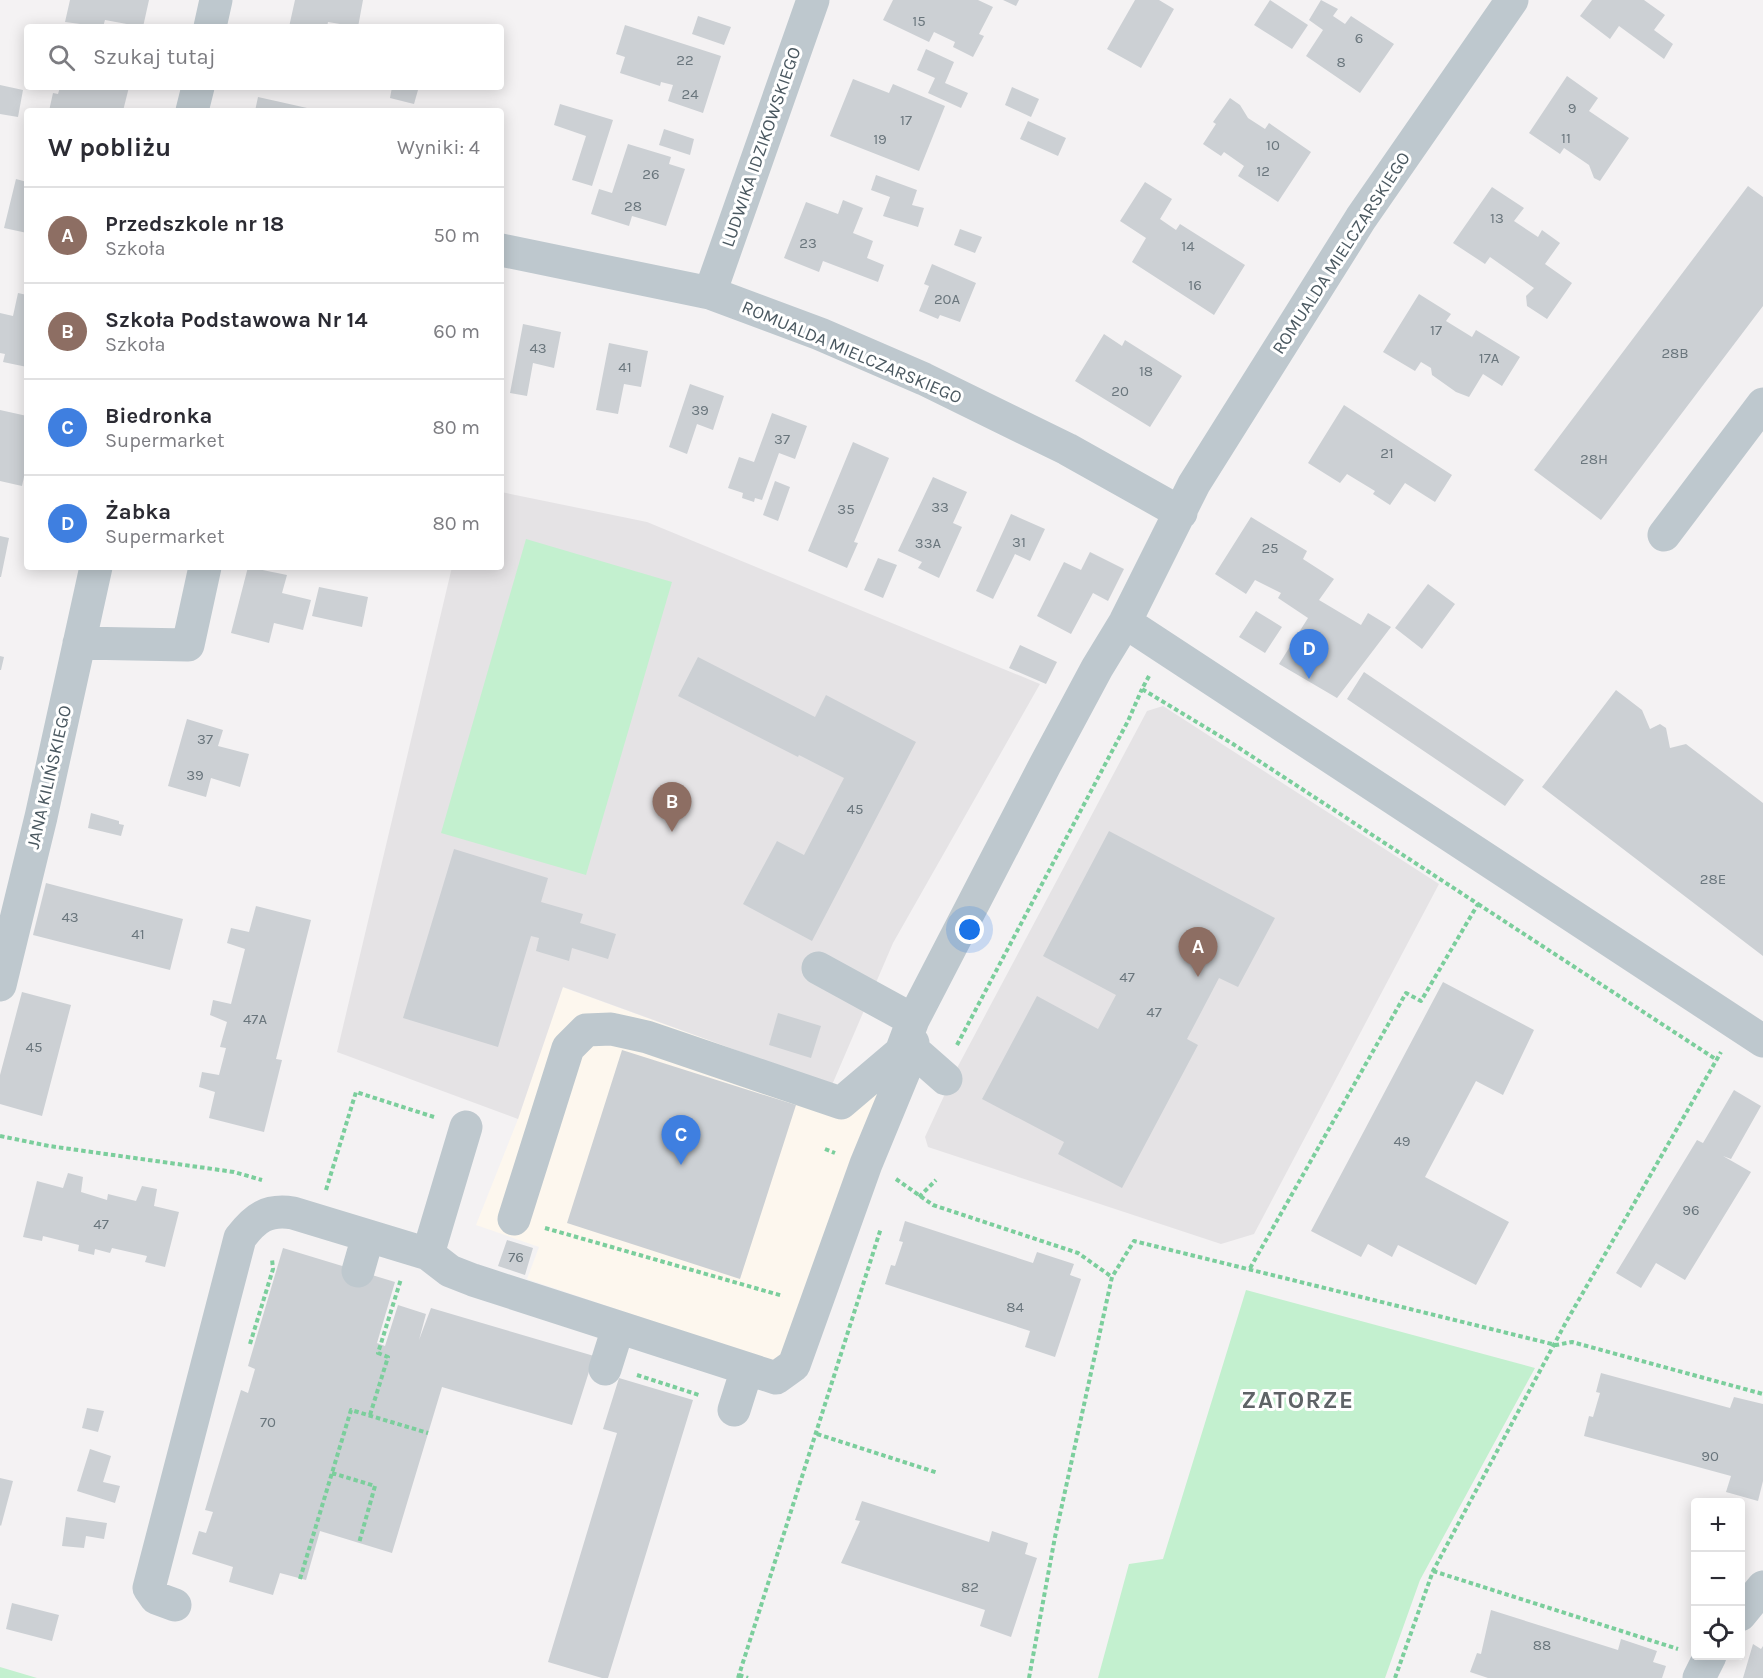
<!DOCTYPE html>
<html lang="pl">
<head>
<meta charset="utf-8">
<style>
	:root { --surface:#fff; --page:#f7f7f7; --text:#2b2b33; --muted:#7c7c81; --line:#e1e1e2; --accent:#0f766e }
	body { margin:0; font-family:Karla,sans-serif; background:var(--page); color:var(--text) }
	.controls { position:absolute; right:18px; bottom:18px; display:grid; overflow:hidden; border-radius:6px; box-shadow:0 3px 15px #0003 }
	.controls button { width:54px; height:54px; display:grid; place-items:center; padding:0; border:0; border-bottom:2px solid var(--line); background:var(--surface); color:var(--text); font:30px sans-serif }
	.you { position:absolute; left:970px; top:930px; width:21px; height:21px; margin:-15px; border:4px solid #fff; border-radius:50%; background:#1a73e8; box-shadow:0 0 0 9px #1a73e833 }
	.badge { display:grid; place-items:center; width:39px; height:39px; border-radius:50%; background:var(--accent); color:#fff; font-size:20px; font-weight:700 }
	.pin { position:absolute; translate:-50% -50px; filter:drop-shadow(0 2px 3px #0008) }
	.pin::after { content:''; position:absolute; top:32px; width:21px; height:18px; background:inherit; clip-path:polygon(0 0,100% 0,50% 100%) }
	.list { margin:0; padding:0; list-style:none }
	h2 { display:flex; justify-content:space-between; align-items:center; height:78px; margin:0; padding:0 24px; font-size:26px }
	h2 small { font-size:20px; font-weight:400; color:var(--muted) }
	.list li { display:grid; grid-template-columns:39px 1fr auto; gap:18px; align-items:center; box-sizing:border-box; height:96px; padding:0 24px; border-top:2px solid var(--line) }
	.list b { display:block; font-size:22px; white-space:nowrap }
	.list p { margin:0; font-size:20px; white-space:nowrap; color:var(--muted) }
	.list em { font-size:20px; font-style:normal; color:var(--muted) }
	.icon { flex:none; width:33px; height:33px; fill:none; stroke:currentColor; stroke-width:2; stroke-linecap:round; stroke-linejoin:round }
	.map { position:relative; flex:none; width:1763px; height:1678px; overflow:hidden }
	.search { position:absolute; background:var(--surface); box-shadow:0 3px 15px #0003; left:24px; top:24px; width:480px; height:66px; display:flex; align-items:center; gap:15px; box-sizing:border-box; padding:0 21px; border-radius:6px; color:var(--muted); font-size:22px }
	.panel { position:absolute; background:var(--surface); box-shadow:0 3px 15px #0003; left:24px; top:108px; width:480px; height:462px; border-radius:6px }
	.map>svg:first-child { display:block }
</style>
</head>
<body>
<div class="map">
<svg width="1763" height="1678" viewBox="0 0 1763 1678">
	<rect width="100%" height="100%" fill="#f4f2f3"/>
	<path fill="#fdf7ee" d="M562,987L832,1085L888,1080L786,1366L527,1279L539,1247L476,1225L518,1119Z"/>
	<path fill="#e5e3e5" d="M501,492L647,522L1040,684L893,943L832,1085L563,987L518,1119L337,1052L452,567H501Z
		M1163,706L1439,884L1254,1234L1221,1244L928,1147L925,1137L956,1070L1147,711Z"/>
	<path fill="#c3f0cf" d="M526,539L672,582L586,875L441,833Z
		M1246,1290L1535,1368L1420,1580L1385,1678H1098L1129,1564L1163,1559Z
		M0,1667L37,1678H0Z"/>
	<path fill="#ccd0d4" d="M70,0H149L143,27L105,20L103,27L65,22Z
		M295,0H363L358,27L328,22L327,27H289Z
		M893,0H978L993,7L979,34L984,36L973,57L953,47L955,42L934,32L929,42L883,20Z
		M1003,0H1019L1016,6Z
		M1135,0H1159L1174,9L1141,68L1107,49Z
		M1270,0L1308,25L1292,49L1254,25Z
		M1321,0L1338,9L1333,16L1345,24L1351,16L1394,44L1360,93L1306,56L1323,30L1309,20Z
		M1592,0H1644L1665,15L1654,30L1673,44L1664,59L1619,26L1610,39L1580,16Z
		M698,16L731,27L724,45L692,34Z
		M625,25L721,56L703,113L668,101L673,85L661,82L660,86L620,73L625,57L616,54Z
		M926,49L954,62L945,83L968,93L961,108L928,93L935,78L917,70Z
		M1567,76L1598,98L1589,111L1629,138L1600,181L1594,178L1589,165L1564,148L1560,154L1529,133Z
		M853,79L889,93L893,84L945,106L919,171L830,136Z
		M0,85L23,90L18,117L0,114Z
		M60,87H129L123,111H49L53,93L58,94Z
		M392,87L418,90L414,104L390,98Z
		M1012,87L1039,99L1031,117L1005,105Z
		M258,97L316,110V111H255Z
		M1230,98L1240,105L1248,118L1265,129L1269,123L1311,152L1278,202L1238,176L1244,166L1224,152L1221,156L1203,144L1216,124L1213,122Z
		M560,104L613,120L592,186L572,180L586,136L554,125Z
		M1028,121L1066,138L1058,156L1020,139Z
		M664,129L694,139L690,155L659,145Z
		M628,144L671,157L669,164L685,169L666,226L632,216L629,226L591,214L599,189L612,193Z
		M876,175L917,190L912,205L924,208L918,227L883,216L890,197L871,190Z
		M16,179L27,182V233L4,228Z
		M1145,182L1172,199L1160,219L1176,230L1180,224L1245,265L1214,315L1132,262L1146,238L1120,221Z
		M1748,186L1763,197V306L1601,520L1534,470Z
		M1492,187L1524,208L1514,221L1538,237L1542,230L1560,243L1545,264L1572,283L1547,319L1527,306L1526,296L1534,288L1490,257L1485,264L1453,243Z
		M843,200L863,208L853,233L873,241L867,258L884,265L878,282L823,261L819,272L784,258L806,202L838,214Z
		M960,229L982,237L975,253L954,245Z
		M932,264L976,283L960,322L940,315L938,319L919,311L929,286L924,284Z
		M18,293L27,295V367L3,362L5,354L0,353V313L13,316Z
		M1419,294L1451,314L1446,321L1472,337L1476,330L1520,357L1502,386L1483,374L1469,397L1456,392L1432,375L1431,368L1421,362L1415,371L1383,352Z
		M523,324L561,332L554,368L533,363L527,396L510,393Z
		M1104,334L1122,346L1125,340L1182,376L1150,427L1075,381Z
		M609,343L648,351L641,387L624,384L618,414L596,410Z
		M690,384L724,396L713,430L697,424L687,454L669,447Z
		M1344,405L1452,475L1435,502L1405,483L1390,505L1373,494L1375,491L1347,474L1340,483L1308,463Z
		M0,410L27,416V463L22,486L0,481Z
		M772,413L807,426L795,459L779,453L762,500L755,498L754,502L742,498L743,493L728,488L739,457L754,462Z
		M853,442L889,458L854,542L858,543L847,568L808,551Z
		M933,477L967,492L953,523L962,527L939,578L918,568L922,562L898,551Z
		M775,481L790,487L778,521L763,515Z
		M1011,514L1045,529L1030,561L1015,554L993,599L976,591Z
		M1251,517L1307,551L1303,559L1334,579L1319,600L1361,625L1368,613L1391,627L1337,698L1279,664L1308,618L1278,598L1281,593L1255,580L1246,594L1215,574Z
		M0,536L9,538L1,577H0Z
		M1090,552L1124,569L1108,601L1093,593L1071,634L1037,616L1064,562L1081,570Z
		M878,558L897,565L883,598L864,590Z
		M248,567L287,575L282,593L311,600L303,630L274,623L269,643L231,633Z
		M1428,584L1455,604L1422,649L1395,628Z
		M319,587L368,597L362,627L312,616Z
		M1256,611L1282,627L1265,653L1239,637Z
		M1020,645L1057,662L1046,684L1009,668Z
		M0,656L4,657L1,670H0Z
		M698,657L815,717L826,695L916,742L812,941L743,904L777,841L804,855L844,778L799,755L798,757L678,696Z
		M1364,672L1524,780L1505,806L1347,699Z
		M1616,690L1642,710L1650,729L1660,724L1666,728L1670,748L1686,744L1763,803V956L1542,787Z
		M187,719L223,730L218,746L249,754L240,787L211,778L206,797L168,786Z
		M91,813L119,821V824L124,825L121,836L88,828Z
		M1109,831L1275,918L1238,987L1219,978L1187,1039L1198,1045L1122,1188L1058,1154L1064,1142L982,1099L1037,996L1098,1029L1116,995L1043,956Z
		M454,849L548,878L541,902L583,914L580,923L616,934L608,959L572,948L569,961L536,951L539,938L531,936L498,1047L403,1018Z
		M46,883L183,919L170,970L33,935Z
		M256,906L311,920L276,1059L282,1060L264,1132L209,1118L215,1092L199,1087L202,1072L219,1075L226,1048L220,1047L227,1022L210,1015L213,1000L231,1004L245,949L227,943L231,928L249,932Z
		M1443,982L1534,1030L1503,1095L1476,1081L1425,1177L1509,1222L1476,1285L1398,1245L1392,1257L1368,1244L1361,1257L1311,1231Z
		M22,992L71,1005L42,1116L0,1104V1075Z
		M778,1013L821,1026L811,1058L769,1045Z
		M622,1050L796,1105L740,1279L567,1223Z
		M1734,1090L1761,1106L1731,1159L1723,1156L1751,1172L1685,1280L1656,1263L1641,1288L1616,1273L1697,1140L1703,1143Z
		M68,1173L83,1177L81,1192L107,1200L108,1194L136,1201L142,1186L157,1189L154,1206L179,1212L165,1267L145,1262L147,1256L112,1248L110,1253L95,1249L94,1255L78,1251L79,1245L43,1236L42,1241L23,1237L37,1181L63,1188Z
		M905,1221L1033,1263L1037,1252L1074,1264L1070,1275L1081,1279L1055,1357L1025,1347L1030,1331L885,1284L891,1265L895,1266L903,1242L899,1241Z
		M507,1240L533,1248L525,1275L498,1266Z
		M283,1248L395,1282L377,1343L385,1346L398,1305L426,1314L419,1340L431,1308L594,1356L572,1425L442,1387L392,1553L320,1531L306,1580L280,1573L273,1595L229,1582L233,1567L192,1554L199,1531L206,1533L213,1512L205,1510L241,1390L248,1393L255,1369L248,1366Z
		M1601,1373L1730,1408L1734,1397L1763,1404V1481L1758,1501L1726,1492L1731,1476L1584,1436L1589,1416L1593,1417L1600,1393L1596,1392Z
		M619,1378L693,1400L608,1678H602L548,1662L617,1433L603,1429Z
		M87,1408L104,1411L98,1432L82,1428Z
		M90,1449L111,1456L103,1482L120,1486L115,1503L77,1491Z
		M0,1478L13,1481L1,1526L0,1525Z
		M862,1501L989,1542L992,1531L1028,1543L1025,1554L1037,1558L1011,1637L980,1626L985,1610L841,1563L860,1521L855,1520Z
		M66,1517L107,1523L104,1539L86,1536L84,1548L62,1546Z
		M12,1603L59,1615L52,1641L6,1629Z
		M1491,1610L1618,1650L1621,1639L1657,1651L1653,1662L1666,1666L1662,1678H1488L1470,1672L1477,1653L1481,1654Z
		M1753,1644L1761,1649L1763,1646V1678H1743Z"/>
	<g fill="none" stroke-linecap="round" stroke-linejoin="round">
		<path stroke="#7bce9c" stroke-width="4" stroke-dasharray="4.5 3" stroke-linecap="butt" d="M1149,676L1142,689L1233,744L1478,904L1421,1001L1406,993L1249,1270
			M1478,904L1717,1060
			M957,1045L1128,721L1142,689
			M0,1136L49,1146L234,1172L262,1180
			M825,1149L835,1153
			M896,1179L933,1205L1078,1253L1112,1277
			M326,1190L356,1092L434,1117
			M919,1197L936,1180
			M545,1228L783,1296
			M250,1344L273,1269L272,1259
			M637,1375L699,1395
			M370,1415L388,1357L378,1353L401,1279
			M817,1434L938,1473
			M332,1473L375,1486L359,1543
			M1433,1571L1678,1649
			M300,1579L351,1410L428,1433
			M739,1675L748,1678
			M738,1678L881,1228
			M1029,1678L1055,1537L1112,1277L1134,1241L1556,1345L1572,1342L1763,1394
			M1395,1678L1433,1571L1565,1324L1721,1052"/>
		<path stroke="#bec8ce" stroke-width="33" d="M210,27L216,0
			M192,111L198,87
			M501,250L710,293L820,334L924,379L1067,449L1181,513
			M710,293L813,0
			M1664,535L1763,404
			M1125,622L1763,1041
			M79,643L188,645L205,567
			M818,968L913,1020
			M0,985L41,817L96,567
			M913,1050L946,1079
			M514,1219L568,1048L586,1030L611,1029L647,1037L841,1103L901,1052L913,1020L1045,765L1097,668L1125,622L1194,484L1361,218L1512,0
			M428,1254L466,1127
			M358,1271L368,1236
			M605,1369L618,1328
			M734,1410L747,1369
			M175,1605L156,1598L149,1588L240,1238C255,1218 267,1209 293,1213L428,1254L450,1271L473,1280L776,1378L794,1365L866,1164L913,1050V1043
			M1740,1615L1763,1587
			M1699,1678L1710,1656"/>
	</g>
	<g text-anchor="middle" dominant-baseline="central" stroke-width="6" stroke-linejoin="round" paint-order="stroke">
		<g font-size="15" fill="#6a767d">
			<text x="919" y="21">15</text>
			<text x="1359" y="38">6</text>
			<text x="685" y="60">22</text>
			<text x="1341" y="62">8</text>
			<text x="690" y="94">24</text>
			<text x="1572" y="108">9</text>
			<text x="906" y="120">17</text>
			<text x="1566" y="138">11</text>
			<text x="880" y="139">19</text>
			<text x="1273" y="145">10</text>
			<text x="1263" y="171">12</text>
			<text x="651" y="174">26</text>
			<text x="633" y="206">28</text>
			<text x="1497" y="218">13</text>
			<text x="808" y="243">23</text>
			<text x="1188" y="246">14</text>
			<text x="1195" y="285">16</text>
			<text x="947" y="299">20A</text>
			<text x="1436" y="330">17</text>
			<text x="538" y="348">43</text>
			<text x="1675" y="353">28B</text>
			<text x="1489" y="358">17A</text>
			<text x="625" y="367">41</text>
			<text x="1146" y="371">18</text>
			<text x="1120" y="391">20</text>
			<text x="700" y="410">39</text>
			<text x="782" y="439">37</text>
			<text x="1387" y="453">21</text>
			<text x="1594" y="459">28H</text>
			<text x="940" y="507">33</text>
			<text x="846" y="509">35</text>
			<text x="1019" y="542">31</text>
			<text x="928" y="543">33A</text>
			<text x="1270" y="548">25</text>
			<text x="205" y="739">37</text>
			<text x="195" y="775">39</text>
			<text x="855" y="809">45</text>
			<text x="1713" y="879">28E</text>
			<text x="70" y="917">43</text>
			<text x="138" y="934">41</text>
			<text x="1127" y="977">47</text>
			<text x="1154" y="1012">47</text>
			<text x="255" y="1019">47A</text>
			<text x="34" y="1047">45</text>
			<text x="1402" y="1141">49</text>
			<text x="1691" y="1210">96</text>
			<text x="101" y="1224">47</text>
			<text x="516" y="1257">76</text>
			<text x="1015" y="1307">84</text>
			<text x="268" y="1422">70</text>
			<text x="1710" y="1456">90</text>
			<text x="970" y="1587">82</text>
			<text x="1542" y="1645">88</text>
		</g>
		<g font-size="18" fill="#4a5860" stroke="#fff">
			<text transform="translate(761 147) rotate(-71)">LUDWIKA IDZIKOWSKIEGO</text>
			<text transform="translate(1341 253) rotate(-57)">ROMUALDA MIELCZARSKIEGO</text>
			<text transform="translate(852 352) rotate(23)">ROMUALDA MIELCZARSKIEGO</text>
			<text transform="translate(49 777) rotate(-77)">JANA KILIŃSKIEGO</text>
		</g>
		<g font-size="24" font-weight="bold" letter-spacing="1.5" fill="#5f6367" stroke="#fff">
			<text x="1298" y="1400">ZATORZE</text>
		</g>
	</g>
</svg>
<div class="controls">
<button>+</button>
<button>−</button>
<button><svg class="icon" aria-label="locate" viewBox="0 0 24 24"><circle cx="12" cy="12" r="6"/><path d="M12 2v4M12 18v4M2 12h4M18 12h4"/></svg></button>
</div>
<div class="you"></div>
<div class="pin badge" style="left:1198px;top:977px;background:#8d6e63">A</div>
<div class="pin badge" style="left:672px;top:832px;background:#8d6e63">B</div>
<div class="pin badge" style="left:681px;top:1165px;background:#3f7fe0">C</div>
<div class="pin badge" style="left:1309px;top:679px;background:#3f7fe0">D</div>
<div class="search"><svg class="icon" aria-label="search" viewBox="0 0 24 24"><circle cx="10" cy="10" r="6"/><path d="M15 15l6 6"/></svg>Szukaj tutaj</div>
<section class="panel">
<h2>W pobliżu<small>Wyniki: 4</small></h2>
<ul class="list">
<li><span class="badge" style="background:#8d6e63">A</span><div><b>Przedszkole nr 18</b><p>Szkoła</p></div><em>50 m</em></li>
<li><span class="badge" style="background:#8d6e63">B</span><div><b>Szkoła Podstawowa Nr 14</b><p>Szkoła</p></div><em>60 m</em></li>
<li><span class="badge" style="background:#3f7fe0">C</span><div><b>Biedronka</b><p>Supermarket</p></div><em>80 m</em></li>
<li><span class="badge" style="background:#3f7fe0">D</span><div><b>Żabka</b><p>Supermarket</p></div><em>80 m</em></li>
</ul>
</section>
</div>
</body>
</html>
